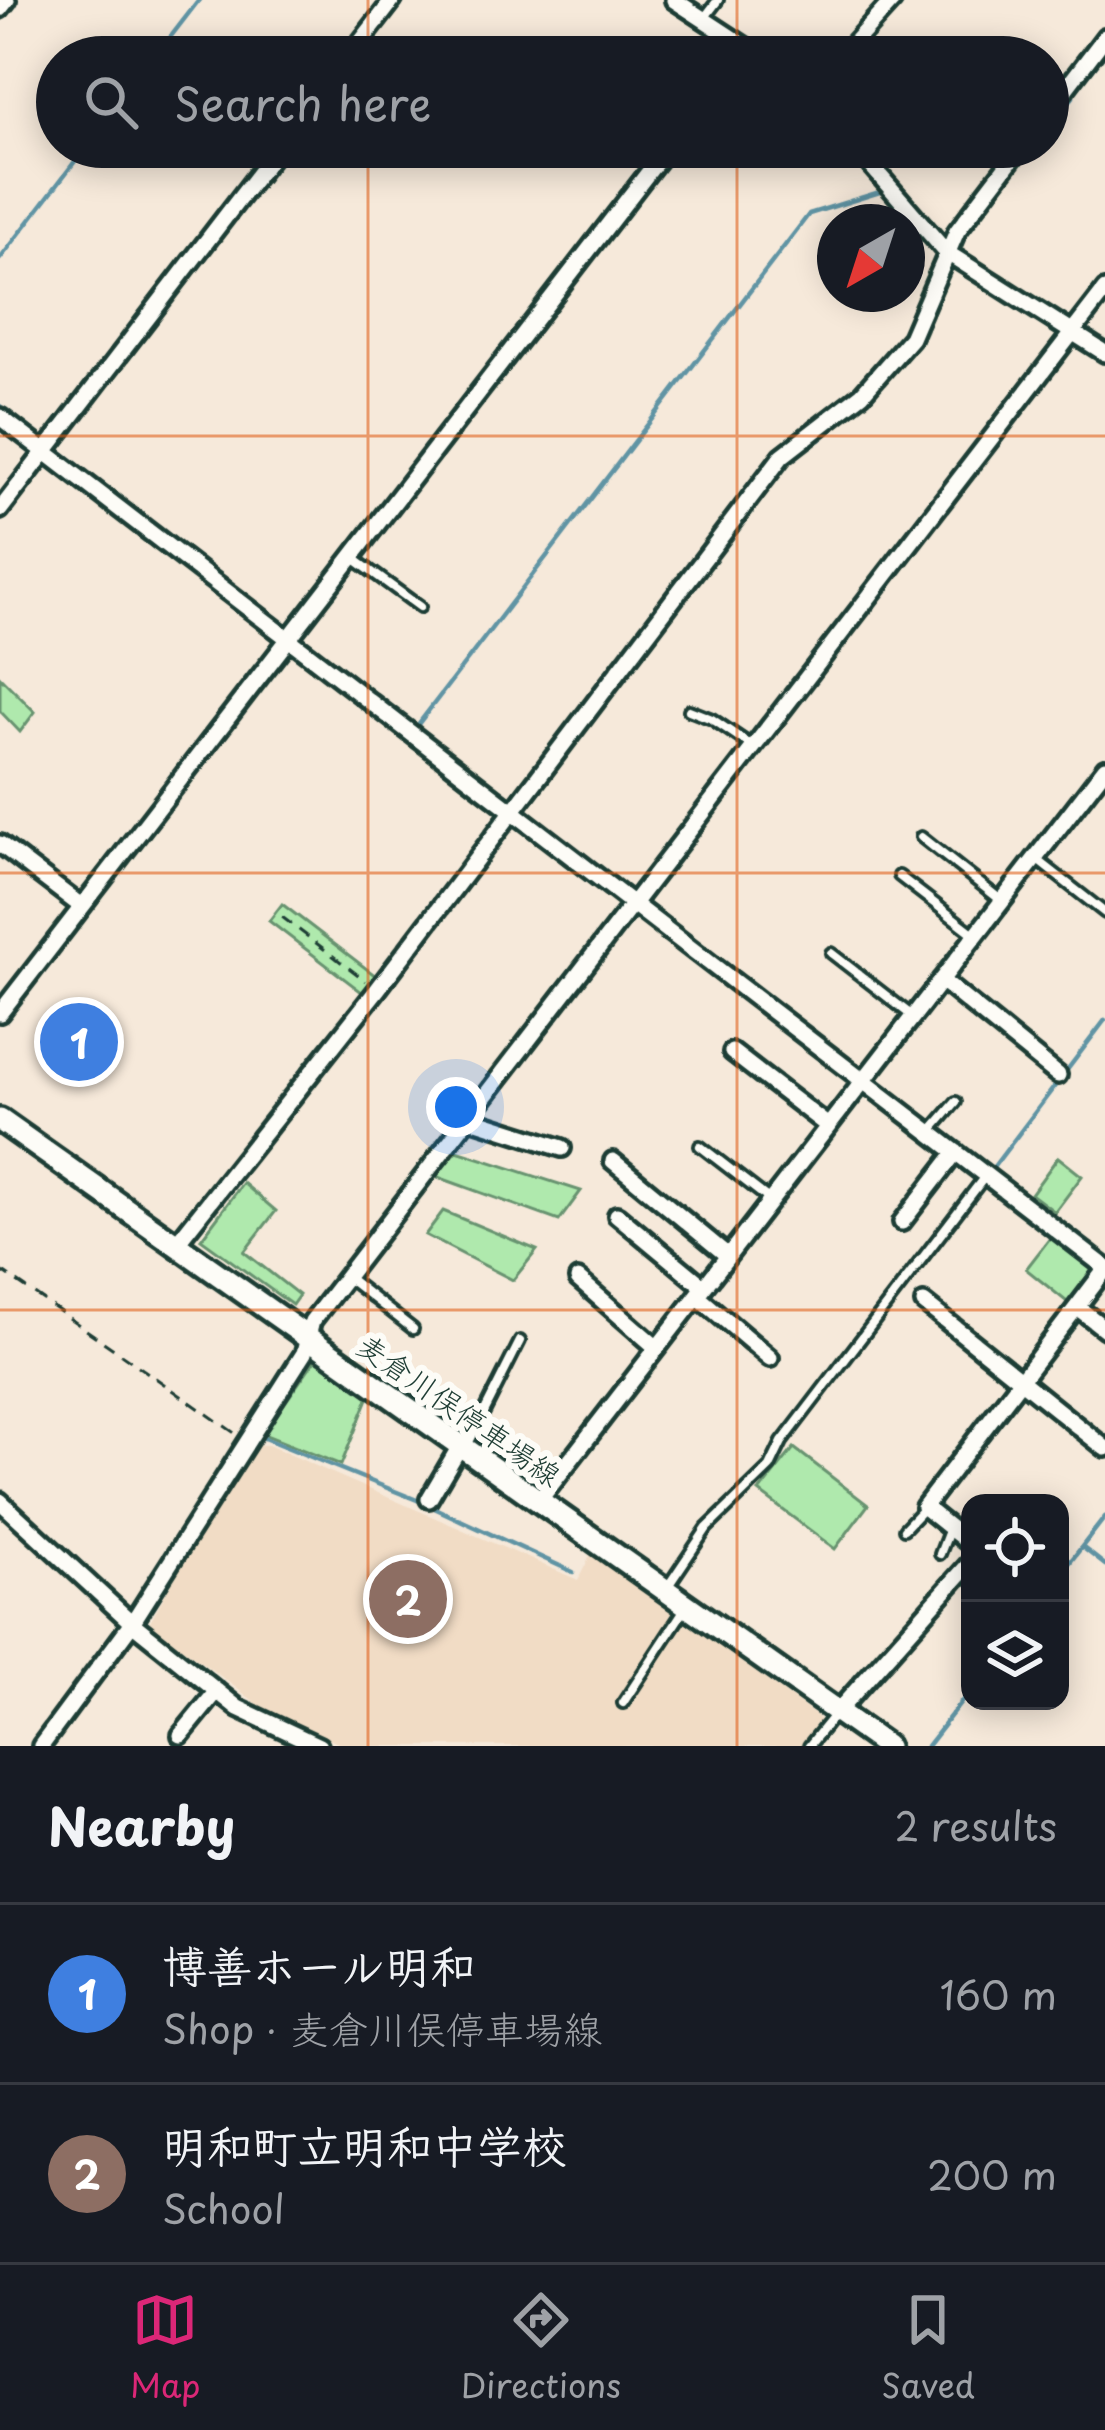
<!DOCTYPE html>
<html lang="en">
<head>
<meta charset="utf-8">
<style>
	:root { --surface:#171b24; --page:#20242c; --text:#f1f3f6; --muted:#9ea1a6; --line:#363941; --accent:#db2777 }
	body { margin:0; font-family:"Playpen Sans","Klee One",sans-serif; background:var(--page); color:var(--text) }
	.controls { position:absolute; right:36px; bottom:36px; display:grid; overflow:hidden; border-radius:24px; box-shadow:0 6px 30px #0003 }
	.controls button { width:108px; height:108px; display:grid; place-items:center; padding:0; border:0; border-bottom:3px solid var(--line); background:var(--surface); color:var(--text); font:60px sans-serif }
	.compass { position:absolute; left:817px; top:204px; width:108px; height:108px; border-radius:50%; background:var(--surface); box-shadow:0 6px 30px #0003; rotate:219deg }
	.you { position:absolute; left:456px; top:1107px; width:42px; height:42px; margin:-30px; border:9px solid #fff; border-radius:50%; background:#1a73e8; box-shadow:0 0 0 18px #1a73e833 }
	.badge { display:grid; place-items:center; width:78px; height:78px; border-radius:50%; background:var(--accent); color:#fff; font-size:39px; font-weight:700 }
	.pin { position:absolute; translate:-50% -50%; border:6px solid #fff; box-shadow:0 3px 12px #0006 }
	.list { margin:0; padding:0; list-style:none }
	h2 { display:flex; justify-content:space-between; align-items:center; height:156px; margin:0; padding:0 48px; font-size:51px }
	h2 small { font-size:39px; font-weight:400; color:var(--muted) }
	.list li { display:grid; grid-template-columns:78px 1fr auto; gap:36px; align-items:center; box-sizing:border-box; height:180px; padding:0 48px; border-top:3px solid var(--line) }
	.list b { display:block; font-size:45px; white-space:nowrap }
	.list p { margin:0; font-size:39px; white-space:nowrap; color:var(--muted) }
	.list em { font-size:39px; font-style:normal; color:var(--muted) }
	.icon { flex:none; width:66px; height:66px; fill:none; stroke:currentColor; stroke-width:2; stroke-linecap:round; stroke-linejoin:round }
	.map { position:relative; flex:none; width:1105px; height:1746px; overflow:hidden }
	.search { position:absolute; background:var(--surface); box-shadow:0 6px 30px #0003; left:36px; right:36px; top:36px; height:132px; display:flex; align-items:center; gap:30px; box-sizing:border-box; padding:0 42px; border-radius:66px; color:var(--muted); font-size:45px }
	.sheet { height:516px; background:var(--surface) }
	nav { display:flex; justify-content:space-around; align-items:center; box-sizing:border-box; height:168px; border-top:3px solid var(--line); background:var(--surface); font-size:33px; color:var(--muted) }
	nav a { display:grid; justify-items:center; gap:6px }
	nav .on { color:var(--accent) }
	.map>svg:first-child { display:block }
</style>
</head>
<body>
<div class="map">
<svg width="1105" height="1746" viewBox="0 0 1105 1746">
	<rect width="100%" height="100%" fill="#f6e9da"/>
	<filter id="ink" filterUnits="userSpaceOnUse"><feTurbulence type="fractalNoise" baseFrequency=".00833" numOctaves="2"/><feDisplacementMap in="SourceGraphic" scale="24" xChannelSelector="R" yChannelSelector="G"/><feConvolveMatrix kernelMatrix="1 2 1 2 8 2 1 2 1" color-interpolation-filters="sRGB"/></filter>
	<g filter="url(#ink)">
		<path fill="#f1dcc5" d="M250,1445H268L578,1580L591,1554L818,1717L820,1722L802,1746H344L263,1708L149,1623Z"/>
		<path fill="#afe9ad" stroke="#679370" stroke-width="3" d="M0,677L35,712L20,732L0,711Z
			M282,904L376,976L363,993L269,921Z
			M457,1151L581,1191L559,1221L435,1176Z
			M1058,1157L1082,1176L1055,1212L1031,1194Z
			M243,1183L276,1211L244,1252L299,1295L292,1305L201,1239Z
			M443,1211L537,1250L513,1280L425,1235Z
			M1053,1234L1097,1268L1098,1274L1072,1306L1026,1269Z
			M317,1357L369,1396L341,1465L263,1434Z
			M794,1448L868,1505L835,1549L759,1492Z"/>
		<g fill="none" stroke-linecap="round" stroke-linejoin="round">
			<path stroke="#6194a4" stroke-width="4.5" d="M155,57L199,0
				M1080,85L1105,53
				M1048,128L1073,97
				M845,147L935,251
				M1002,184L1029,151
				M0,259L86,147
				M0,406L42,438
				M819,440L833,428
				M60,451L230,584
				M236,589L282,624
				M299,637L407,720
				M416,727L809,214L883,191
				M425,735L510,799
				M555,770L586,727
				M527,807L547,781
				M647,904L860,1069
				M877,1080L931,1122
				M940,1129L992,1169L1105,1020
				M1000,1176L1104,1256
				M264,1438L417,1500L573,1572
				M1082,1547L1105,1565
				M1060,1575L1105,1517
				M927,1746L970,1691"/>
			<g stroke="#1f3d34" stroke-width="16">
				<path id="lane" d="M705,17L718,0
					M353,558L420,607
					M689,710L712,719L752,746
					M921,837L1002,901
					M1035,858L1105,913
					M899,876L974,934
					M831,953L911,1015
					M930,1132L956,1102
					M700,1146L770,1200
					M348,1278L413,1329
					M466,1448L520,1341
					M904,1529L923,1509
					M940,1554L950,1528
					M666,1589L707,1528L770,1467L782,1442L986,1175
					M623,1703L686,1607
					M809,1746L834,1715"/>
			</g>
			<g stroke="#1f3d34" stroke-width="24">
				<path id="street" d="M674,0L761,57
					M0,9L7,0
					M349,57L393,0
					M841,57L893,0
					M1048,112L1105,37
					M855,147L946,252L1105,353
					M0,417L1105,1267
					M0,510L279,147
					M0,844L81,906
					M941,980L1058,1075
					M0,1013L668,147
					M732,1052L828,1126
					M468,1118L562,1148
					M613,1161L728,1256
					M617,1215L704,1287
					M902,1222L956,1152
					M176,1244L377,990L782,456L862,394L911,338L957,231L1021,147
					M578,1279L657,1348
					M697,1296L770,1358
					M924,1303L1105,1448
					M1077,1307L1105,1329
					M429,1499L460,1446
					M0,1501L132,1623L238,1708L319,1746
					M538,1502L1105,768
					M970,1544L924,1507L1105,1270
					M837,1712L970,1563
					M181,1735L217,1691
					M41,1746L132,1623L304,1353L312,1321L1105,290"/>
			</g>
			<g stroke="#1f3d34" stroke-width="30">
				<path id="secondary" d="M0,1120L886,1746"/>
			</g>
			<path stroke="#1f3d34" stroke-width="3" stroke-dasharray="12 9" stroke-linecap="butt" d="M282,917L366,981
				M0,1270L236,1434"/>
			<use href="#lane" stroke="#fdfcf7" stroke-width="8"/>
			<use href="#street" stroke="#fdfcf7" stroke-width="15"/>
			<use href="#secondary" stroke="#fdfcf7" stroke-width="21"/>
		</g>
	</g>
	<path fill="none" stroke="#de580e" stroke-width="3" stroke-opacity="0.55" d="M368,0V57M737,0V57M368,147V1746M737,147V1746M0,436H1105M0,873H1105M0,1310H1105"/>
	<g text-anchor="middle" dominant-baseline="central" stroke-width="12" stroke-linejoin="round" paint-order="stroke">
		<g font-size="30" fill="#1f3d34" stroke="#fdfcf7">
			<text transform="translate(460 1409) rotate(35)">麦倉川俣停車場線</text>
		</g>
	</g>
</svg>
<div class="controls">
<button><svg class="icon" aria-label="locate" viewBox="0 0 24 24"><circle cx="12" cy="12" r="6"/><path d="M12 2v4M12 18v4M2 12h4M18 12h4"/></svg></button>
<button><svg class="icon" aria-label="layers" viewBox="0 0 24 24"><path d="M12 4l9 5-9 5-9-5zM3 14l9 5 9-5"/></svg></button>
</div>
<svg class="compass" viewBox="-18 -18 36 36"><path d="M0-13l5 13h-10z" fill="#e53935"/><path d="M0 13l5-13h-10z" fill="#9ea1a6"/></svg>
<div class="you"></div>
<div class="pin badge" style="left:79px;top:1042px;background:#3f7fe0">1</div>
<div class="pin badge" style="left:408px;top:1599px;background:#8d6e63">2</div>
<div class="search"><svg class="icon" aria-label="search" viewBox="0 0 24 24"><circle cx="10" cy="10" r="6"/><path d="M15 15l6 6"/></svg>Search here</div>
</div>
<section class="sheet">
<h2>Nearby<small>2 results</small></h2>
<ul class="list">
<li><span class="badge" style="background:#3f7fe0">1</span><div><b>博善ホール明和</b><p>Shop · 麦倉川俣停車場線</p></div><em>160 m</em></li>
<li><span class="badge" style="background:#8d6e63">2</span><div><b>明和町立明和中学校</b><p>School</p></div><em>200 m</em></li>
</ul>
</section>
<nav>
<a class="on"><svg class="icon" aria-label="map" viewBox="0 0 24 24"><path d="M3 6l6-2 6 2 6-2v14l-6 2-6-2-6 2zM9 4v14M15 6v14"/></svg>Map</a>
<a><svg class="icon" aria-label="directions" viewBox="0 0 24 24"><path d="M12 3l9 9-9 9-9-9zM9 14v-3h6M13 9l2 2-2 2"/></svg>Directions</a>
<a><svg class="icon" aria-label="saved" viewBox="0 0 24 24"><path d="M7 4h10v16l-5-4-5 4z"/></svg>Saved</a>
</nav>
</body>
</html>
